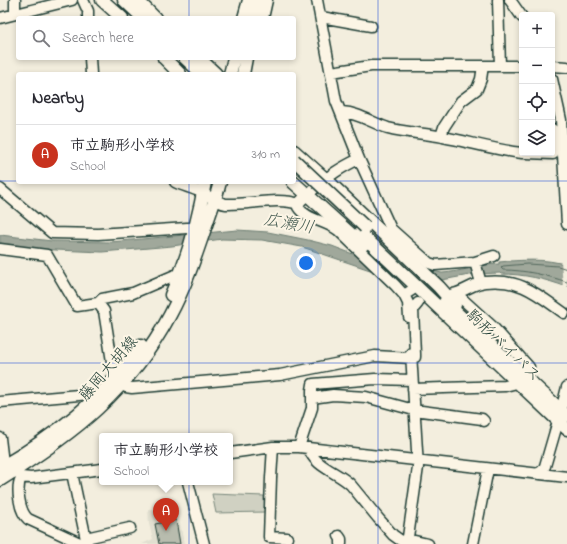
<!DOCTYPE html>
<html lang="en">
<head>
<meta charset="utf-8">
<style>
	:root { --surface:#fff; --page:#f2f2f3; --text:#2b2b33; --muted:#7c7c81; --line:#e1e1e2; --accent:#c8321e }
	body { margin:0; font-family:"Indie Flower","Klee One",sans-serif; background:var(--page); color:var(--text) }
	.controls { position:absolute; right:12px; top:12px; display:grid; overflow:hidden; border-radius:4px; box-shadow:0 2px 6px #0003 }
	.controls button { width:36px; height:36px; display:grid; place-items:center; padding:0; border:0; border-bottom:1px solid var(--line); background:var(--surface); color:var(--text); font:20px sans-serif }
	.you { position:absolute; left:306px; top:263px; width:14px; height:14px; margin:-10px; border:3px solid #fff; border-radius:50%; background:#1a73e8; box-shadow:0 0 0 6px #1a73e833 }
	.badge { display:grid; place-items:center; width:26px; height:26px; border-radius:50%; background:var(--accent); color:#fff; font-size:13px; font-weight:700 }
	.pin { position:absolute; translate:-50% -33px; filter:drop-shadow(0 1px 2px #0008) }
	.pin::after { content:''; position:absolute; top:21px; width:14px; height:12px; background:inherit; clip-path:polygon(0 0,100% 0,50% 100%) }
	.popup { position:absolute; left:99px; top:433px; width:134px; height:52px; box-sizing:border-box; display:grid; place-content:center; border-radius:4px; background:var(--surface); filter:drop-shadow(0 1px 3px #0005); font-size:13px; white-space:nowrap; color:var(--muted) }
	.popup b { font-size:15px; color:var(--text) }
	.popup::after { content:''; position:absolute; left:50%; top:100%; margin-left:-8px; border:8px solid transparent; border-top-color:var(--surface) }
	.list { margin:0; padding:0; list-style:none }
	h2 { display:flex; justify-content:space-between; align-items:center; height:52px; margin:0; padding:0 16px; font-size:17px }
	h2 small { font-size:13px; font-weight:400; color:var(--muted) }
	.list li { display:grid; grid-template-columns:26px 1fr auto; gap:12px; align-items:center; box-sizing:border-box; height:60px; padding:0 16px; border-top:1px solid var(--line) }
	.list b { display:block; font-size:15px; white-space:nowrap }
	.list p { margin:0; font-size:13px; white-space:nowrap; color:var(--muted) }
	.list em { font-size:13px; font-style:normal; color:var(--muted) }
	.icon { flex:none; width:22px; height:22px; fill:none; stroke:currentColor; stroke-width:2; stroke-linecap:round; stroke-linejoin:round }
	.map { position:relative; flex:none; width:567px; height:544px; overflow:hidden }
	.search { position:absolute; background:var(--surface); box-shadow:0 2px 6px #0003; left:16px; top:16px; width:280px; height:44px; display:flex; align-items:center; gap:10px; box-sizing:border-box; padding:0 14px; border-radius:4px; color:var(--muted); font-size:15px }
	.panel { position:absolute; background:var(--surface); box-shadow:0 2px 6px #0003; left:16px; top:72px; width:280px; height:112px; border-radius:4px }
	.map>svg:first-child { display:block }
</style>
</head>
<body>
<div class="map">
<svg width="567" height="544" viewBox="0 0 567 544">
	<rect width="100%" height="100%" fill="#f3eede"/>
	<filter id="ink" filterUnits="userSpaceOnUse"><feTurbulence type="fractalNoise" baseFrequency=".025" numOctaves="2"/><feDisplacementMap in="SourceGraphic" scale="8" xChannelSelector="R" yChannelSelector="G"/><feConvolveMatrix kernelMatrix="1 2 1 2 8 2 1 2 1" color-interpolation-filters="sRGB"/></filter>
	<g filter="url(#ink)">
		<path fill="#e1dfd0" d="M148,509H152L173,516L179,517L184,544H142L153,539L149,524Z"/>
		<path fill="#d0d1c2" stroke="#78877b" d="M212,494L264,496L265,512L216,513Z"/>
		<path fill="#a0a89b" stroke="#6c7d72" d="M237,230L268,232L308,240L332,246L358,256L442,273C462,272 480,264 499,264V262C521,260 546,258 567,265V287C545,279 524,274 501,274L500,273L475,274L442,280H427L376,272L302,247L262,240L222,239L172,246L102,252L33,249L0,245V235L52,241L111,242Z"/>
		<path fill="#f3eede" d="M359,254L427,267L442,282L404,280L379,274Z
			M561,261L567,263V289L563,287Z"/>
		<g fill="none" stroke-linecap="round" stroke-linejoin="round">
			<path stroke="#53685d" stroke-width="1" d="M567,269L558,266L527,264L503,266L501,268L503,270C525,270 546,275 567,282"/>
		</g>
		<path fill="#b8bcae" stroke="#1f3d34" d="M176,520L180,544H159L155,524Z"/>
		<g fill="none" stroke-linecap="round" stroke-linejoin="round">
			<g stroke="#1f3d34" stroke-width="13">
				<path id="minor" d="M15,0V14
					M83,0L88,11V18
					M317,0L336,101L359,159L391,229L429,263L435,265L475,262L494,256
					M498,0L500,66
					M510,0L522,17
					M321,17L371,26
					M0,18L72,0
					M90,58L91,74
					M552,66L567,67
					M331,72L371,66H522
					M552,79L561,120L567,224
					M342,112C359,113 372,123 388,128C406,133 425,133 443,137C470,142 495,150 522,153
					M441,136L444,127L461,101L477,89L481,79L483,66
					M526,153L553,154L552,129
					M359,159C340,168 330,175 314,189C308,194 303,198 298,204V207C305,219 326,221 338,230L395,285L404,295L412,290
					M175,182C183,186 193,188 201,192C209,196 217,203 226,204C248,205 279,197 298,204
					M0,189L52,233L98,234L187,228H196
					M0,249L47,255L77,306L98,303L104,311L113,368L117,376
					M475,262L481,283
					M458,293L460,297L493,327L529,367L525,370
					M453,294C464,292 474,283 485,282C520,278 537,294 564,313
					M404,295L408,303L409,317
					M98,303L102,299L133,293L175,275L179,276
					M121,384L126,387L132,388L280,375L375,356L411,358L415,357V354L413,309L418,303
					M413,389L505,386L513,384
					M312,398L333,395L366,397L414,410L482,419L484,421
					M0,402L90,394L98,396
					M0,438L3,463L15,471L21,477L31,478L102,469
					M273,447L271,478L269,537L287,538
					M299,447L312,408V390L313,384L375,379L412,380
					M309,448C314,467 338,472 351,485L378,518L393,535L400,540L406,542L415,541L428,544
					M230,453L273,447H299L567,477
					M72,473L87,544
					M538,474L543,470L545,466L561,411L567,387
					M21,477C16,488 19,511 28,519L82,544
					M188,482L204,544
					M339,536L341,539V544
					M86,538L130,528
					M407,544L418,467L411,353
					M473,544L488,469"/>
			</g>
			<g stroke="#1f3d34" stroke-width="15">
				<path id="major" d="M102,0L122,18
					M124,0L143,18
					M137,0L155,18
					M244,18L249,0
					M253,18L257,0
					M262,18L266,0
					M164,58L180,74
					M185,58L202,74
					M199,58L216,74
					M230,74L234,58
					M243,74L246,58
					M294,151L332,185L439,287L455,305
					M293,182L363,245
					M360,233L567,429
					M171,295C188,258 198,222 205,182
					M445,302L567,416
					M0,468C54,436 105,398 141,346
					M0,480C33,459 70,434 98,408C126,382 152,349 170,315C185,287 195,258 205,228C210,213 216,198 220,182"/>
			</g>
			<use href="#minor" stroke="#fcf5e5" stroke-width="10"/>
			<use href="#major" stroke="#fcf5e5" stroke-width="12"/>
			<g stroke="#1f3d34" stroke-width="15" stroke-linecap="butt">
				<path id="major-bridge" d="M294,160L365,227"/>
			</g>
			<use href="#major-bridge" stroke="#fcf5e5" stroke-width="12"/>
		</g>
	</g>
	<path fill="none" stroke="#1d4ed8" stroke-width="1" stroke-opacity="0.55" d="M189,0V18M378,0V544M189,58V74M0,181H18M294,181H567M189,182V544M0,363H567"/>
	<g text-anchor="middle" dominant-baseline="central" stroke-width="4" stroke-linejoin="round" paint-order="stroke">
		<g font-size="16" fill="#1f3d34" stroke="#fcf5e5">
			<text transform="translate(503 346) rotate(44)">駒形バイパス</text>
			<text transform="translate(109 369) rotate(-49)">藤岡大胡線</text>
		</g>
		<g font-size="17" font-style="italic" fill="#465d53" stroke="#fcf5e5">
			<text transform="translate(289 224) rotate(10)">広瀬川</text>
		</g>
	</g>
</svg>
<div class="controls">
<button>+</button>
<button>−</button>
<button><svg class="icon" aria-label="locate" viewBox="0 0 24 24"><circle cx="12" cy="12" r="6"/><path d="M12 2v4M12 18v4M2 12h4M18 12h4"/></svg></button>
<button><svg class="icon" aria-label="layers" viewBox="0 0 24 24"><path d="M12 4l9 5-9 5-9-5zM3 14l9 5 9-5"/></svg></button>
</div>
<div class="you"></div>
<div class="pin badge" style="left:166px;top:531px">A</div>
<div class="popup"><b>市立駒形小学校</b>School</div>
<div class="search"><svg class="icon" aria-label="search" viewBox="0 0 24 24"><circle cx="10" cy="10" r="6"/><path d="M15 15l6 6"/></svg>Search here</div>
<section class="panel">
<h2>Nearby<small></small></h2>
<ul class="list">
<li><span class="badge">A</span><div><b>市立駒形小学校</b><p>School</p></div><em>310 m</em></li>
</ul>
</section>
</div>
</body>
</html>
